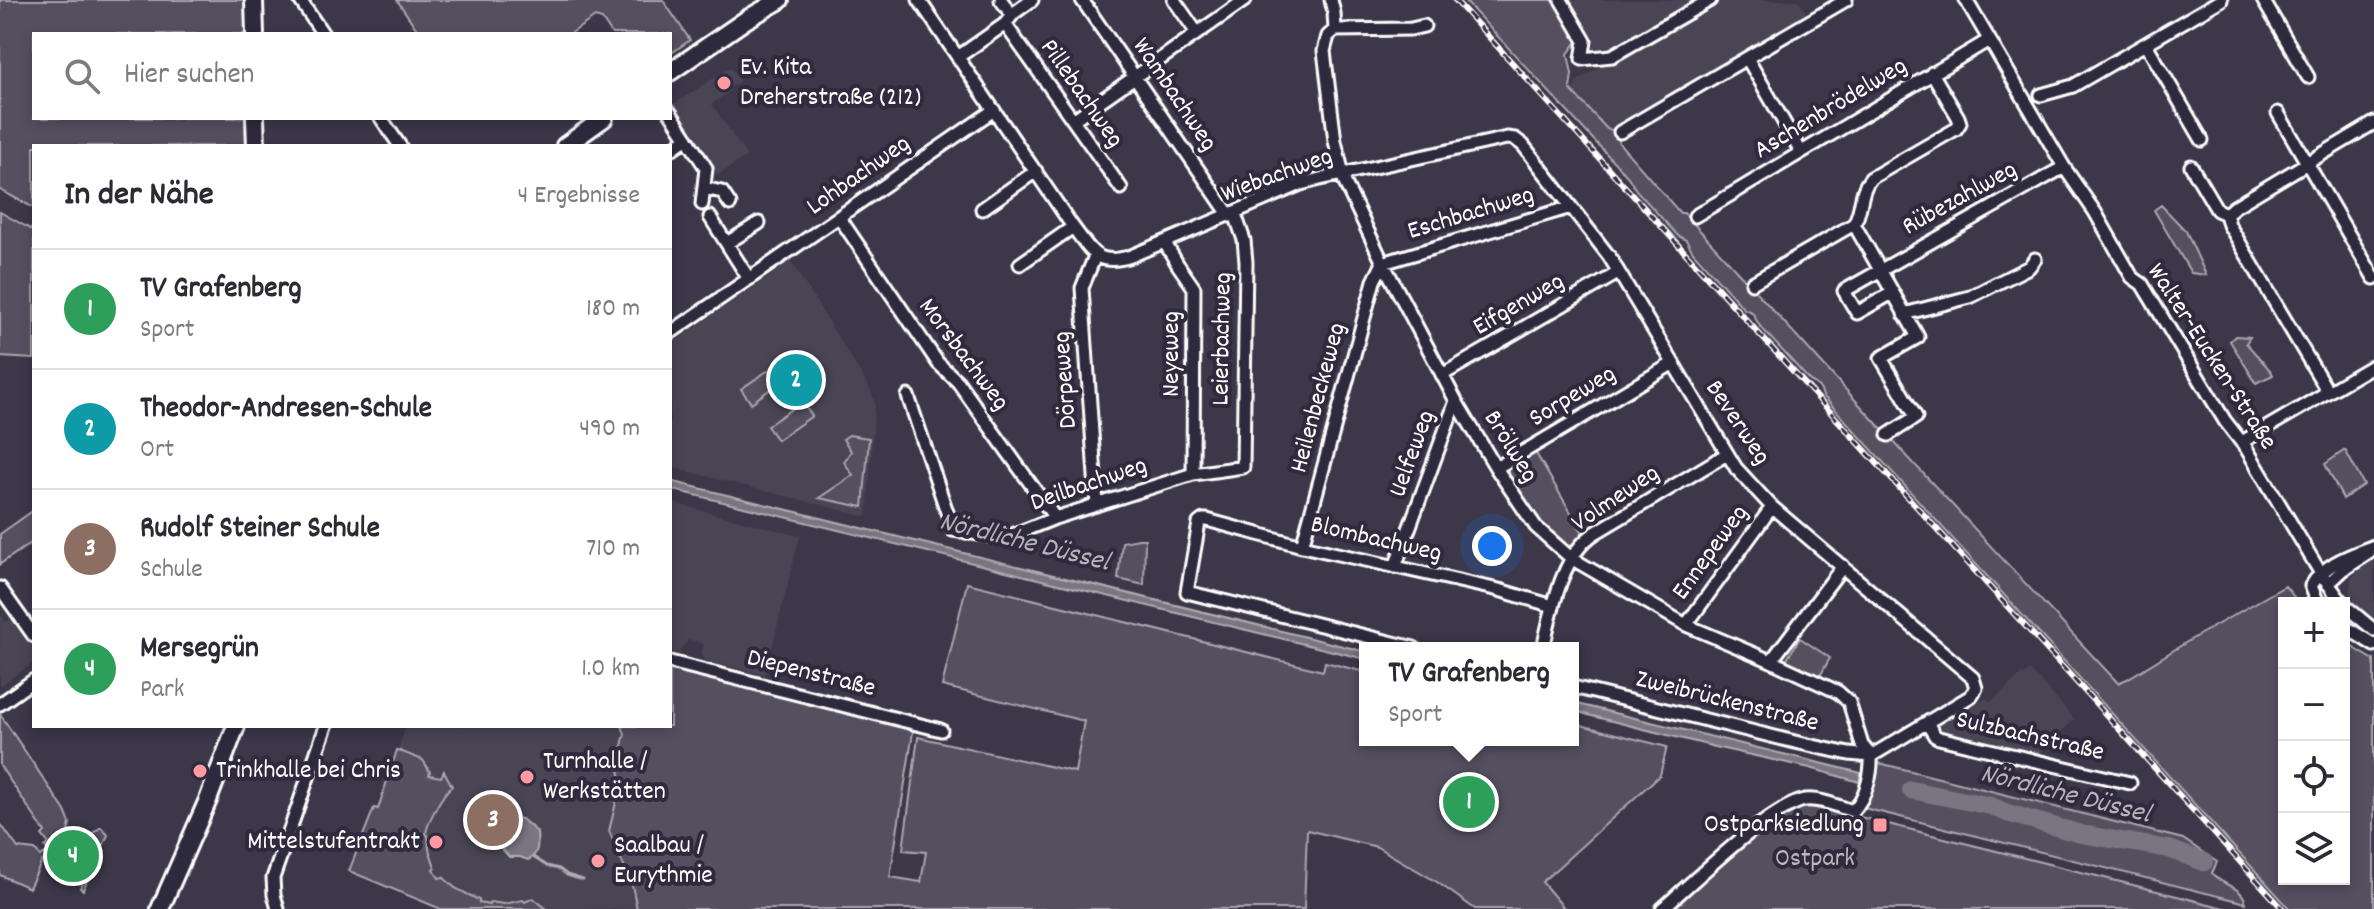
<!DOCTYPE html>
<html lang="de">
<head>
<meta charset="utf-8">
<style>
	:root { --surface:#fff; --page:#f2f2f3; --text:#2b2b33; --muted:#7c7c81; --line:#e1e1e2; --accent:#db2777 }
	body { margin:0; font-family:Dekko,sans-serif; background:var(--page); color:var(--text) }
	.controls { position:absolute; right:24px; bottom:24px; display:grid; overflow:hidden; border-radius:0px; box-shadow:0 4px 12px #0003 }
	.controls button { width:72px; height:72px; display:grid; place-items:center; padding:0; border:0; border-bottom:2px solid var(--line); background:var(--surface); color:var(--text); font:40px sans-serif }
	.you { position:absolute; left:1492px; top:546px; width:28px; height:28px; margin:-20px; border:6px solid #fff; border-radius:50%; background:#1a73e8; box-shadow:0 0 0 12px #1a73e833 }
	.badge { display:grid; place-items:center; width:52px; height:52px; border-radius:50%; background:var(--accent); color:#fff; font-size:26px; font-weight:700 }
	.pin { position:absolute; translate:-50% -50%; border:4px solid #fff; box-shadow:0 2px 8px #0006 }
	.popup { position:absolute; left:1359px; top:642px; width:220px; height:104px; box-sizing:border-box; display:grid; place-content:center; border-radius:0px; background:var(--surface); filter:drop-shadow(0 2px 6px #0005); font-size:26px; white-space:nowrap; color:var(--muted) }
	.popup b { font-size:30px; color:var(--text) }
	.popup::after { content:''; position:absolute; left:50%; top:100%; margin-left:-16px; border:16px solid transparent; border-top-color:var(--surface) }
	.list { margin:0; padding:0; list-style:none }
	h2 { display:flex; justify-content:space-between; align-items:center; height:104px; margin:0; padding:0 32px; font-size:34px }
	h2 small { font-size:26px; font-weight:400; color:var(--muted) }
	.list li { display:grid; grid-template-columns:52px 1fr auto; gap:24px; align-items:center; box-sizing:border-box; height:120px; padding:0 32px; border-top:2px solid var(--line) }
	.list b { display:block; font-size:30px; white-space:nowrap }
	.list p { margin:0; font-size:26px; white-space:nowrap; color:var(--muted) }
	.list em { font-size:26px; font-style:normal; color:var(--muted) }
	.icon { flex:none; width:44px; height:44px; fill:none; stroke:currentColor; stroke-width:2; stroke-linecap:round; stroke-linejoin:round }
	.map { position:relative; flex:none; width:2374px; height:909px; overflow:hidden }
	.search { position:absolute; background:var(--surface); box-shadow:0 4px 12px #0003; left:32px; top:32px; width:640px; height:88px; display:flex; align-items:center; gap:20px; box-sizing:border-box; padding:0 28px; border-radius:0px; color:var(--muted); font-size:30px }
	.panel { position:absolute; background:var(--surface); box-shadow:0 4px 12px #0003; left:32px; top:144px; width:640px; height:584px; border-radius:0px }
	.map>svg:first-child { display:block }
</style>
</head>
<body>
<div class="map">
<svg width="2374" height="909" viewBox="0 0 2374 909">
	<rect width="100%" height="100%" fill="#3c3749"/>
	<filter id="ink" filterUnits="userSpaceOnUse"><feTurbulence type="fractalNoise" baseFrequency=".0125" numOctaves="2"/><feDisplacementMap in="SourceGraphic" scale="16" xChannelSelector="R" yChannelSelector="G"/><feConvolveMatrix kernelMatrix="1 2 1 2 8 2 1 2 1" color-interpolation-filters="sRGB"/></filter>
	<g filter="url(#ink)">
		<path fill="#494455" d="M1566,0H1799L1811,19L1615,130L1607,129L1573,92L1577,81L1597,68L1595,52Z
			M731,67L740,81L729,88L730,91L712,104L747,156L717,176L671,106Z
			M791,261L869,387L875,402L867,517L670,467V345Z
			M670,502L800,536L765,675L706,661L701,654L704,644L688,639L686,644L682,646L680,654L670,651Z
			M2374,560V628L2349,594L2351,579L2357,572Z
			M0,614L6,622L12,618L34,651V662L0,686Z
			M2030,670L2075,719L2037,755L1943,733L1935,728L1986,698L1991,702L2023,673L2025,675Z
			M406,726H636L642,909H457L377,810Z"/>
		<path fill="#555060" stroke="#aaa8b0" stroke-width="2" d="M0,0H247V34H34V118H248V146H34V208L0,190Z
			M397,0H663L690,40L670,54V34H612L602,19L595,17L570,34H420Z
			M1464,0H1555L1578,40L1568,54L1572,74L1570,89L1607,129L1619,131V143L1680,213H1684L1879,426L2118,683L2127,679L2190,640L2285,586L2299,603L2307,598L2311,603H2284V879H2344V642L2374,660V909H2290L1823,396C1821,388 1817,384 1810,381L1759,325L1752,312L1744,309L1693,252L1686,240L1678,236L1636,190L1628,177Z
			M2161,205L2186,231L2206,275L2191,273L2154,210Z
			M0,212L34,231V359L0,357Z
			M2235,336L2250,337L2246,343L2271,371L2273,375L2256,383L2230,341Z
			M776,365L786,378L751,403L741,389Z
			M802,402L812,416L777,440L767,426Z
			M849,435L869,438L863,507L819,498L853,475L844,462L851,451L843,439Z
			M1534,450L1583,533L1568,551L1543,531L1504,470Z
			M2345,450L2364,485L2343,499L2325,464Z
			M34,510V541L0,564V534Z
			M1139,539H1145L1144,585L1118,579L1122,542Z
			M967,583L1323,671L1325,662L1365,672V740H1573V723L1667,747L1660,775L1542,882L1565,909H1475L1437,882L1377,847L1307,830L1304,909H637L632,885L609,831L621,782L618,761L625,734L622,726H670V667L914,726L890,877L921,882L926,852L903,850L918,737L1075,772L1084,721L942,686Z
			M1800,638L1830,658L1819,678L1785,662Z
			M0,714L65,811L70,823L68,832L85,839L101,827L108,835L83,890L80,888L82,882L42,861L29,888L0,875V823L18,848L35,850L40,856L48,851L45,847L49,844L42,835L45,832L0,766Z
			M397,750L423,760L430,772L429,775L441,777L444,771L452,786C442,794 427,823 426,834L428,835L429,849L435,867L433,869L439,878L443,877L455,888L479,900V903L489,905L490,902L504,904L523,900L525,902L533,898L547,909H441L349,871L374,808L378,809Z
			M1875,762L2183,839L2217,862L2212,873C2222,887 2242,885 2246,903L1864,808L1862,807Z
			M1807,806L1820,807L2229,909H1673C1709,877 1762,821 1807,806Z"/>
		<path fill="#797682" stroke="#afadb4" stroke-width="2" d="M670,481L1355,649L1365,652V659L670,489Z
			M1573,703L1849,770L1861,773L1859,782L1810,768L1719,748L1588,715L1573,710Z
			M515,818L522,819L537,832C538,844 539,854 528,860L520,857H509C501,846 491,843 487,829L491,823L498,820L510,826Z"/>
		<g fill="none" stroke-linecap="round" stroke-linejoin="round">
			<path stroke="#afadb4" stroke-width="3" d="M533,857L547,866L559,869L567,875L583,880"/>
			<path stroke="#797682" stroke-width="18" d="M1911,790L1991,806L2007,813L2081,834L2169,849L2204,862"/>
			<g stroke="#fff" stroke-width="17">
				<path id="street" d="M300,0L323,34
					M919,0L1073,227C1092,252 1097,267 1131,256L1301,184L1320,179L1507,138L1515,139L1523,145L1609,256L1736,468L1772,507L1973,678L1976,688L1971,696L1871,756
					M1001,0L1012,15
					M1082,0L1230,216
					M1174,0L1197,33
					M1331,0L1334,13L1335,30L1328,36L1324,51L1335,141L1345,183L1383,263L1456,401L1496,468L1536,527L1571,558L1686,625L1771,661L1838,692L1849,702L1862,745L1871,756
					M1561,0L1585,41L1582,59L1612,56L1710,0
					M1966,0L2064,167L2095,212L2132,277L2142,284L2225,421L2246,448L2320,572L2342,603
					M2263,0L2308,77
					M1005,24L1121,188
					M1335,30L1411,29L1424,26
					M2146,44L2202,140
					M958,57L1005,24L1014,13L1032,0
					M1747,58L1801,152
					M2041,95L2073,86L2221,0
					M670,112L706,168L702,204
					M2278,113L2374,278
					M381,118L400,146
					M1073,120L1245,0
					M1620,132L1846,0
					M670,150L687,138
					M2191,166L2217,210L2226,214
					M704,188L722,192L730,204
					M982,209L1036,171
					M2226,214L2229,225L2328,392
					M2226,214L2234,207L2374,123
					M1695,216L1989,40
					M710,217L749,279
					M839,217L938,363L958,382L1055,518
					M1854,224L1918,337L1881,358L1916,417L1888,435
					M727,243L759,223
					M1165,243L1178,265L1194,288L1193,474
					M1095,256L1082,288L1097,505
					M1020,264L1073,227
					M1752,283L1854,224C1863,209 1859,191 1871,178L1956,129L1960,123L1958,117L1932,73
					M1892,293L1857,313L1844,291L2064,167
					M1904,314L1970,297L2029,267L2035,259
					M670,333L994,110
					M1442,375L1618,273
					M908,396L953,530L1005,538L1055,518L1193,474L1243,467L1246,262L1244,240L1235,214
					M2242,442L2374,365
					M1496,468L1672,364
					M1302,546L1374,281L1383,263L1571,207
					M1395,567L1456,401
					M2328,584L2343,570L2369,553
					M0,588L34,636
					M2318,603L2311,586C2325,563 2349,556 2374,546
					M2344,605L2374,630
					M1686,625L1772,507
					M2344,626L2374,645
					M1414,648L1187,592L1199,523L1203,520H1207L1302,546L1499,590L1553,606
					M1543,648C1552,611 1561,555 1595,533L1727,454
					M1771,661L1843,566
					M670,662L941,730
					M1573,687L1795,742L1849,754L1871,756
					M0,704L34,680
					M1927,723L1935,736L1939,738L2130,783
					M278,909L274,895L273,878L326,726
					M1662,909C1693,882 1769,807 1805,800C1820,798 1839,807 1853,811C1866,797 1872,774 1871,756"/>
			</g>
			<g stroke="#fff" stroke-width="22">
				<path id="secondary" d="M254,0L255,34
					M670,72L747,19L780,0
					M255,118L256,146
					M565,146L604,118
					M160,909L208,800L236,726"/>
			</g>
			<use href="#street" stroke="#2f2a3d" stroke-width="11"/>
			<use href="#secondary" stroke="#2f2a3d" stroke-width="16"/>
			<g stroke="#fff" stroke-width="6">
				<path id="rail" d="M1455,0L2283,909"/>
			</g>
			<use href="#rail" stroke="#2f2a3d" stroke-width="3" stroke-dasharray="9" stroke-linecap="butt"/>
		</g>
	</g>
	<g fill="#ff9aa2" stroke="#2f2a3d" stroke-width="3">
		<circle cx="724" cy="83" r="8"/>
		<circle cx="200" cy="771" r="8"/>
		<circle cx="527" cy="777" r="8"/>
		<rect x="1872" y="817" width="16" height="16" rx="4"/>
		<circle cx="436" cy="842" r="8"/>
		<circle cx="598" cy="861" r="8"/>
	</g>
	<g text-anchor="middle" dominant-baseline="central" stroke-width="8" stroke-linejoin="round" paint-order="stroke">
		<g font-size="26" fill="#fff" stroke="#2f2a3d" text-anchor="start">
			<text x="740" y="68">Ev. Kita<tspan x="740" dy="30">Dreherstraße (212)</tspan></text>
			<text x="543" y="762">Turnhalle /<tspan x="543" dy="30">Werkstätten</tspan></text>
			<text x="216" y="771">Trinkhalle bei Chris</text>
			<text x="1864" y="825" text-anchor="end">Ostparksiedlung</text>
			<text x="420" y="842" text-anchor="end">Mittelstufentrakt</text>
			<text x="614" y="846">Saalbau /<tspan x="614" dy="30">Eurythmie</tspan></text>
		</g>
		<g font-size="26" fill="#fff" stroke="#2f2a3d">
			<text transform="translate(1081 94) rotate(55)">Pillebachweg</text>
			<text transform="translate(1174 95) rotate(56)">Wambachweg</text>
			<text transform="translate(1831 109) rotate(-31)">Aschenbrödelweg</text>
			<text transform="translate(859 176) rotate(-35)">Lohbachweg</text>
			<text transform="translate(1277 176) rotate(-20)">Wiebachweg</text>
			<text transform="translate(1960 199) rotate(-29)">Rübezahlweg</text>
			<text transform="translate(1471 214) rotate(-17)">Eschbachweg</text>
			<text transform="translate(1519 305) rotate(-30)">Eifgenweg</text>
			<text transform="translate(1223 339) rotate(-89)">Leierbachweg</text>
			<text transform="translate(1172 354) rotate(-90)">Neyeweg</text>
			<text transform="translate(963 355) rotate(53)">Morsbachweg</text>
			<text transform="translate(2211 357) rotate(57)">Walter-Eucken-Straße</text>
			<text transform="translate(1066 380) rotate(-94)">Dörpeweg</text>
			<text transform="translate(1573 397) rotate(-31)">Sorpeweg</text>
			<text transform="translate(1319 398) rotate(-75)">Heilenbeckeweg</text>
			<text transform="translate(1737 423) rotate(56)">Beverweg</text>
			<text transform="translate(1510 447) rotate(58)">Brölweg</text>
			<text transform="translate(1413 454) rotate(-70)">Uelfeweg</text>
			<text transform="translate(1089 485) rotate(-19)">Deilbachweg</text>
			<text transform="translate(1616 499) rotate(-34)">Volmeweg</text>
			<text transform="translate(1376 540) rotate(13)">Blombachweg</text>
			<text transform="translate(1711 553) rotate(-54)">Ennepeweg</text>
			<text transform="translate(811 674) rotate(14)">Diepenstraße</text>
			<text transform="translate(1727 702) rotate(14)">Zweibrückenstraße</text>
			<text transform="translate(2030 737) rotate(13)">Sulzbachstraße</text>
		</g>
		<g font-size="26" fill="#bbb9bf" stroke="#2f2a3d">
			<text x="1815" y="859">Ostpark</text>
		</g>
		<g font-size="28" font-style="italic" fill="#b5b4ba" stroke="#2f2a3d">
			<text transform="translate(1024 544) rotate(14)">Nördliche Düssel</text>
			<text transform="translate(2065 796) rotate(14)">Nördliche Düssel</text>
		</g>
	</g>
</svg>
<div class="controls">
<button>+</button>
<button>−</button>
<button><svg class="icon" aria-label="locate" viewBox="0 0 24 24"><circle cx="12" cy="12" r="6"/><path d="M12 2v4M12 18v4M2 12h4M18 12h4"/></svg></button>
<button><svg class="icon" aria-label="layers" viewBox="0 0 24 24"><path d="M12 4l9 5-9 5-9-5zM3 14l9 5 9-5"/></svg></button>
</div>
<div class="you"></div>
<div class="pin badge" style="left:1469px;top:802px;background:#2e9e5b">1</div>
<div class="popup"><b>TV Grafenberg</b>Sport</div>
<div class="pin badge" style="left:796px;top:380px;background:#0f9aa8">2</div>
<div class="pin badge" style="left:493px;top:820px;background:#8d6e63">3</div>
<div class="pin badge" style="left:73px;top:856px;background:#2e9e5b">4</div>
<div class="search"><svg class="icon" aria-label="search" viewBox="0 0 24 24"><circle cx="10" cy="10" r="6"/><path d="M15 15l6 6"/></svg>Hier suchen</div>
<section class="panel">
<h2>In der Nähe<small>4 Ergebnisse</small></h2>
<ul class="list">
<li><span class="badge" style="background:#2e9e5b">1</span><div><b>TV Grafenberg</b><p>Sport</p></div><em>180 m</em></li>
<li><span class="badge" style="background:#0f9aa8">2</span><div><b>Theodor-Andresen-Schule</b><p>Ort</p></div><em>490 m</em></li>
<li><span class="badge" style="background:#8d6e63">3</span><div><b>Rudolf Steiner Schule</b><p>Schule</p></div><em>710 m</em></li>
<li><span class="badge" style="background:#2e9e5b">4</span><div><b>Mersegrün</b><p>Park</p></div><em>1.0 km</em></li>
</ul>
</section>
</div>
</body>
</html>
